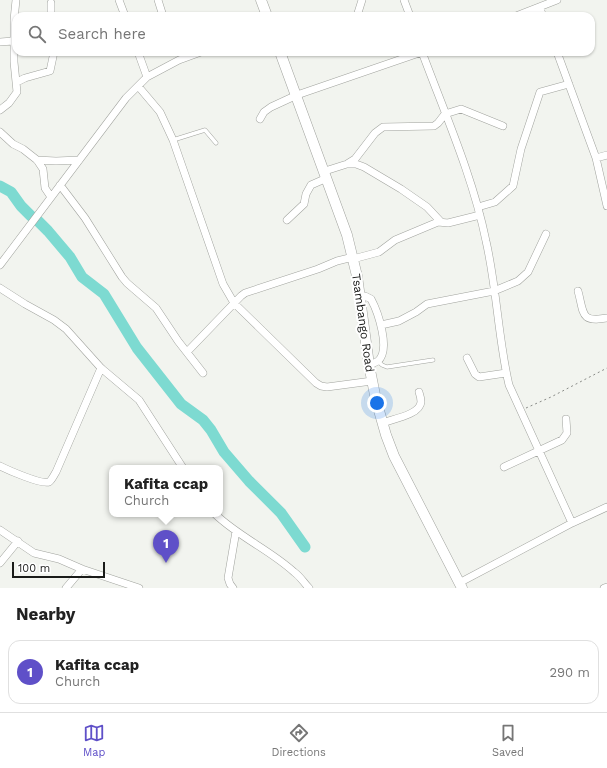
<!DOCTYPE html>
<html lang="en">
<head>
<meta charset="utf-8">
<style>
	:root { --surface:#fff; --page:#f6f6f6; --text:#222; --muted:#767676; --line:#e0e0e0; --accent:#5f50c8 }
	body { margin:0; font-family:"Work Sans",sans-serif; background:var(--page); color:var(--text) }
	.scale { position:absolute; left:12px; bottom:10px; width:93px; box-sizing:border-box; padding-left:4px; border:2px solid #1a1b19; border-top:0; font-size:11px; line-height:14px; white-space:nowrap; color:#1a1b19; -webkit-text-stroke:3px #fff; paint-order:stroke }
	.you { position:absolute; left:377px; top:403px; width:14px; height:14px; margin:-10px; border:3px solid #fff; border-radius:50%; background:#1a73e8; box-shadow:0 0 0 6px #1a73e833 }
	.badge { display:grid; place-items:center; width:26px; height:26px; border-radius:50%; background:var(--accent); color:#fff; font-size:13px; font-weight:700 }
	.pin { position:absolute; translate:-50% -33px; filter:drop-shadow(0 1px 2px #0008) }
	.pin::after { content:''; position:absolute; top:21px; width:14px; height:12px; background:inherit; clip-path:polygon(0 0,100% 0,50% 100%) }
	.popup { position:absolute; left:109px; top:465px; width:114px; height:52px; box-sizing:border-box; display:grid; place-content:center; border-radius:8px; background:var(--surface); filter:drop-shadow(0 1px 3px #0005); font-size:13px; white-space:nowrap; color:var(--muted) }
	.popup b { font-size:15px; color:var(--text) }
	.popup::after { content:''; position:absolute; left:50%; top:100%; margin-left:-8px; border:8px solid transparent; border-top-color:var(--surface) }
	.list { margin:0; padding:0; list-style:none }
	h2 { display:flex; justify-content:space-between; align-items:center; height:52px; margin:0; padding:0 16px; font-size:17px }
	h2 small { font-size:13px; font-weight:400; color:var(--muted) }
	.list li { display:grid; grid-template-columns:26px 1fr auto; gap:12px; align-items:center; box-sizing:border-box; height:64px; margin:0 8px 8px; padding:0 8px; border:1px solid var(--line); border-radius:12px }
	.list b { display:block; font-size:15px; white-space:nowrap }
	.list p { margin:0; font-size:13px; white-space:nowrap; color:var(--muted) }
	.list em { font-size:13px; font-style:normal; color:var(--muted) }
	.icon { flex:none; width:22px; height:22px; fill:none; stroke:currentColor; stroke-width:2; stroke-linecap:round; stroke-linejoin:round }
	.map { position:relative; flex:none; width:607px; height:588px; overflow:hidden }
	.search { position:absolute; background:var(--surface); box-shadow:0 1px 3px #0004; left:12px; right:12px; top:12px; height:44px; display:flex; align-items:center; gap:10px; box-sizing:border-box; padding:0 14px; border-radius:12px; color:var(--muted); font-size:15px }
	.sheet { height:124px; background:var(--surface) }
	nav { display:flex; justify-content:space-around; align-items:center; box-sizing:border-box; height:56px; border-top:1px solid var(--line); background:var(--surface); font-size:11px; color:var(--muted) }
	nav a { display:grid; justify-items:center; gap:2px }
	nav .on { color:var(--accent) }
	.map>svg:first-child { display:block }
</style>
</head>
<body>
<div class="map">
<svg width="607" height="588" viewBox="0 0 607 588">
	<rect width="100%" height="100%" fill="#f2f4ef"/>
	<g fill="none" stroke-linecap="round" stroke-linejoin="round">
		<path stroke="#7ddad1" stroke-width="11" d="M0,186L11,192L21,206L31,216
			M38,221L48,231L70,257L82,277L104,294L137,348L181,404L203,420L211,430L224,452L249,481L281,513L305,547"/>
		<g stroke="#a1a39e" stroke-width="4.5">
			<path id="lane" d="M173,140L205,130L216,143
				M378,361L382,365L387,367L433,360"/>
		</g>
		<g stroke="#a1a39e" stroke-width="8">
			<path id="street" d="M119,0L125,16
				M158,0L163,16
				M404,0L410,16
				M51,3V16
				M539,7L543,16
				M357,16L362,0
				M516,16L557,0
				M0,42L13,41
				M138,52L147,77
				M422,52C445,114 473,177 486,241C497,289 498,338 509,385L572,523
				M557,52L596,158L607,206
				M17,82L25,78L50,71L54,52
				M138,86L160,112L173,140L223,284L234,303L316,383L321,386L327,387L372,381
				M0,110L9,103L17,92L14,62V20L16,0
				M260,119L264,112L271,107L297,95L422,52
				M0,132L13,144L23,149L37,160L43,169L45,188L51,197
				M596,158L607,155
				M37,160L56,161L79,160
				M348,164H356L364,167L401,189L427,207L441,222
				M325,171L347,164L355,159L375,133L383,127L434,126L438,123L445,114L461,109L503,126
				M60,185L85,218L122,277L127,283L156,308L178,341L203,373
				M478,207L495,202L513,186L521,149L540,92L569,84
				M287,220L304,204L306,194L311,185L327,178
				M353,259L379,252L395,240L438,222L448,223L480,215
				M0,265L126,98L147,77L179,60L201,52
				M0,288L25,304L54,320L66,329L101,368L139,400L183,468
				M578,291C584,313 580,323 607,318
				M360,297L365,296L371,299C378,312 391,350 378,361C375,363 371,364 369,365
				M381,325L399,321L416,312L427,304L494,291L518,281L528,272L546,234
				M187,352L241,296L245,293L318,269L337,261L353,257
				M467,358L475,374L479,377L506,373
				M382,423C392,419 420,415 421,402C421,399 420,395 419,392
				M0,466C8,470 42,485 49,482C52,480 54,475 56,472L101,368
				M504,467L562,440L567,433L566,419
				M215,514C239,537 270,550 294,572C300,576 304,583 309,588
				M0,530L34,553L59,559L82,569L139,588
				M0,563L18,541
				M459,583L572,523L607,507
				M66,588L82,569
				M233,588L230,584L228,578L236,531
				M604,588L607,587"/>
		</g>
		<g stroke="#a1a39e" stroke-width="11">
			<path id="secondary" d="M261,0L267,16
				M280,52L347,235L357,276L369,365L376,400L386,435L394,456L462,588"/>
		</g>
		<path stroke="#898b87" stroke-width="1" stroke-dasharray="2 3" stroke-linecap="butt" d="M526,408L551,397L607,368"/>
		<use href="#lane" stroke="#fff" stroke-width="3.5"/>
		<use href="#street" stroke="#fff" stroke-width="7"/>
		<use href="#secondary" stroke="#fff" stroke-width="10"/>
	</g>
	<g text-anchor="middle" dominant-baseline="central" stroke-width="4" stroke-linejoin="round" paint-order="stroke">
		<g font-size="12" fill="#1a1b19" stroke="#fff">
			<text transform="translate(363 323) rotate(82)">Tsambango Road</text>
		</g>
	</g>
</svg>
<div class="scale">100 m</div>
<div class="you"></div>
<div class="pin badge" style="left:166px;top:563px">1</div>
<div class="popup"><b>Kafita ccap</b>Church</div>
<div class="search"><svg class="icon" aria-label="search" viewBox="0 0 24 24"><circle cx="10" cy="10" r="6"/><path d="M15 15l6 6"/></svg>Search here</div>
</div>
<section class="sheet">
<h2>Nearby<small></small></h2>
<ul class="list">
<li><span class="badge">1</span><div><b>Kafita ccap</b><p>Church</p></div><em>290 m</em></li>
</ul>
</section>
<nav>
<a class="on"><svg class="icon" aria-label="map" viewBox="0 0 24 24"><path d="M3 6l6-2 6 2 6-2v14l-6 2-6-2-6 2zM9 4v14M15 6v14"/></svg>Map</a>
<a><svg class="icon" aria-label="directions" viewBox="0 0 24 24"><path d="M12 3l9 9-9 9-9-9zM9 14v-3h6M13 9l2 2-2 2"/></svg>Directions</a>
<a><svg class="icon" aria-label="saved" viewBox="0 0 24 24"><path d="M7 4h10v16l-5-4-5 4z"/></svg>Saved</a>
</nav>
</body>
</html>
